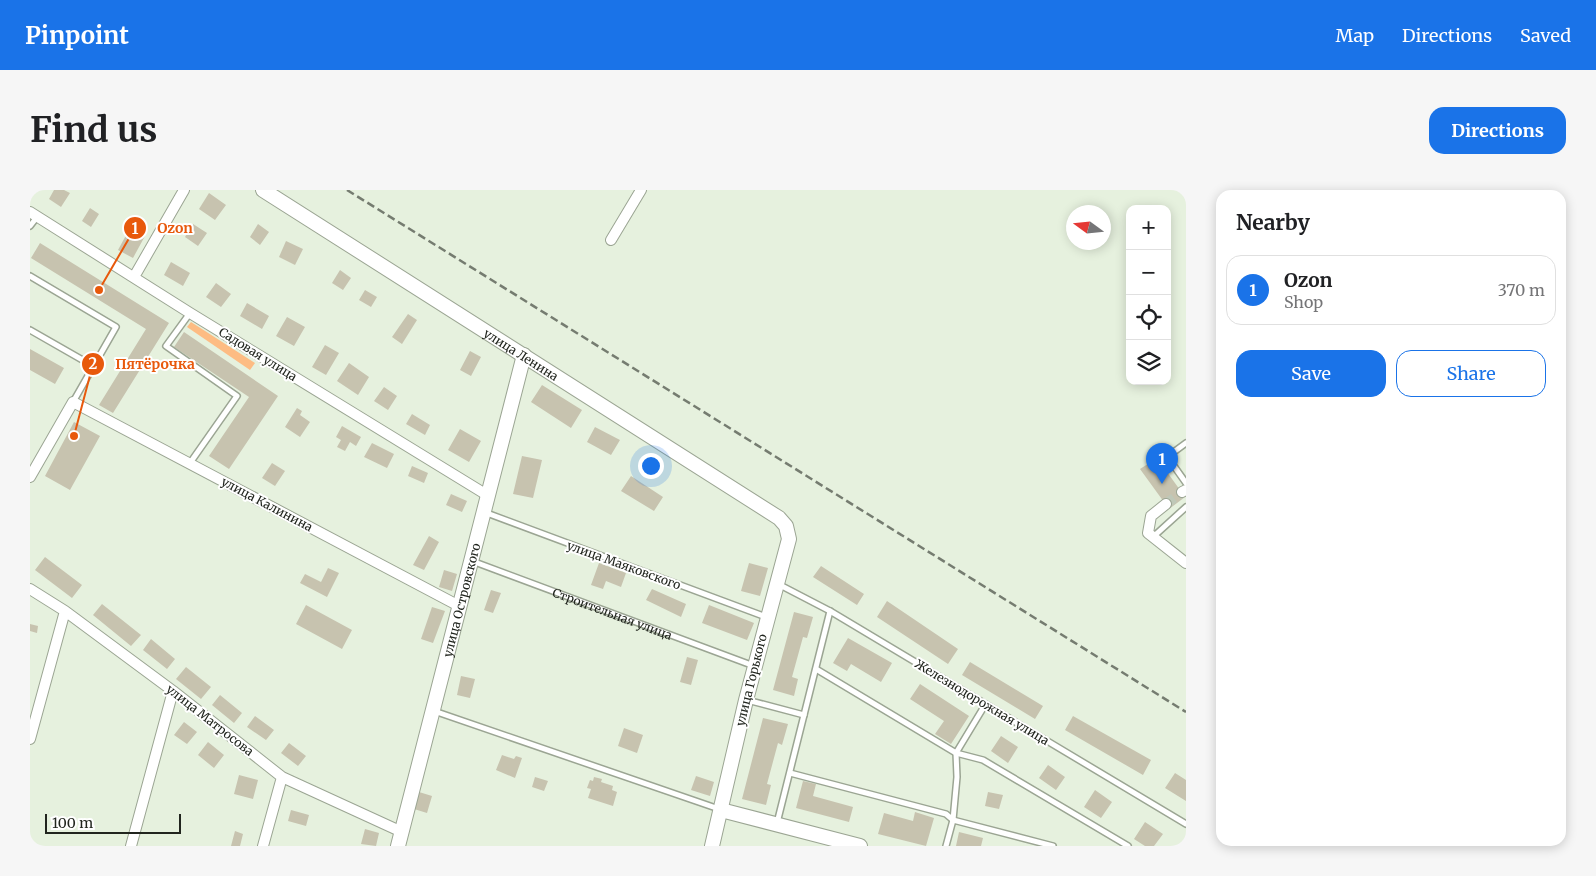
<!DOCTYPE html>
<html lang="en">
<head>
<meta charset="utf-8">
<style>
	:root { --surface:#fff; --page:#f6f6f6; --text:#202124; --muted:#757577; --line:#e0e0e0; --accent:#1a73e8 }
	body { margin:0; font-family:Merriweather,serif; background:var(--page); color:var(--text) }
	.controls { position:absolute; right:15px; top:15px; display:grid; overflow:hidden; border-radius:10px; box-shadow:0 2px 12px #0003 }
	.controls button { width:45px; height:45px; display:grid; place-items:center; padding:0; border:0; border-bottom:1px solid var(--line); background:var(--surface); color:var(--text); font:25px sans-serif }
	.compass { position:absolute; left:1036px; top:15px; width:45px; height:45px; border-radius:50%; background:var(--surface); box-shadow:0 2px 12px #0003; rotate:285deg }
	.scale { position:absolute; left:15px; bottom:12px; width:136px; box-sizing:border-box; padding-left:5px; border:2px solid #21251e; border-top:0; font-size:14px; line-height:18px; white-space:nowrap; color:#21251e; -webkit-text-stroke:4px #fff; paint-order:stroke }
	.you { position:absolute; left:620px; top:275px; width:18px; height:18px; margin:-12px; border:4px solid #fff; border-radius:50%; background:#1a73e8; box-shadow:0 0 0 8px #1a73e833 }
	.badge { display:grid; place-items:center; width:32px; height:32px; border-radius:50%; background:var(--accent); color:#fff; font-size:16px; font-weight:700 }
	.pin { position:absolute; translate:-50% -41px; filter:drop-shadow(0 1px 2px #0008) }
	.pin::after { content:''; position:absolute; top:26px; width:18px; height:15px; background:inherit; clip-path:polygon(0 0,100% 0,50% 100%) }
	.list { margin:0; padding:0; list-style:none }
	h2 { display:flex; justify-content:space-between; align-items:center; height:65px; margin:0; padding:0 20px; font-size:21px }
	h2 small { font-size:16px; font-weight:400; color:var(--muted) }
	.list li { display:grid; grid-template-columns:32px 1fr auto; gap:15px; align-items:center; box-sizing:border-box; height:70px; margin:0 10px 10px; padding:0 10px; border:1px solid var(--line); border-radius:15px }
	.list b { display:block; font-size:19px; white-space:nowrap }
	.list p { margin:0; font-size:16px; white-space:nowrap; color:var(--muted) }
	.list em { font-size:16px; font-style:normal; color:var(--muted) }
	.actions { display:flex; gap:10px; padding:15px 20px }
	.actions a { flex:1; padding:11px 0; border:1px solid var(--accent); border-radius:15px; text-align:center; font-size:18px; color:var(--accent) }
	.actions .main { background:var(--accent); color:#fff }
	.icon { flex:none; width:28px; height:28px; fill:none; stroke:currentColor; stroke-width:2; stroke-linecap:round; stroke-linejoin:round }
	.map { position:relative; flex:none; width:1156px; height:656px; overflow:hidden; border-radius:15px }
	header { display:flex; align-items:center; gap:30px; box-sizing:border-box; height:70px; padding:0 25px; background:var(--accent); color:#fff }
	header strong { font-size:24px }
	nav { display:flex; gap:28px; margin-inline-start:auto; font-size:18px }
	.intro { display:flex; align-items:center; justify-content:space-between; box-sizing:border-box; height:120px; padding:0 30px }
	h1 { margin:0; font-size:35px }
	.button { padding:12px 22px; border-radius:15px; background:var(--accent); color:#fff; font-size:18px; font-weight:700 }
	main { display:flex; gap:30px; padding:0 30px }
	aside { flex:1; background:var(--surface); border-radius:15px; box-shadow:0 2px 12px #0003 }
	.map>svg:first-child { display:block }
</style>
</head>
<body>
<header>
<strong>Pinpoint</strong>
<nav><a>Map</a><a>Directions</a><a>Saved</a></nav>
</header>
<div class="intro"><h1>Find us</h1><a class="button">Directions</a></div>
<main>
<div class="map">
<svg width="1156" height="656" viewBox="0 0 1156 656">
	<rect width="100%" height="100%" fill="#e6f1de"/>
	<path fill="#fdbc83" d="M161,132L225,173L220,180L157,137Z"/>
	<path fill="#c7c3af" d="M24,0H34L40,3L31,17L19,9Z
		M179,3L196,15L185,30L169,19Z
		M60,18L69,24L61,37L52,31Z
		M163,34L177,43L168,56L155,47Z
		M228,34L239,42L230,55L220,47Z
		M100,38L115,46L103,68L88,60Z
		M256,51L273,59L265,75L249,67Z
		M10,53L139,133L83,223L69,215L116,139L1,68Z
		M141,72L160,83L153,96L134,85Z
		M310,80L321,88L313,100L302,93Z
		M186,93L201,104L191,117L176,107Z
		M335,100L347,107L341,117L329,110Z
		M217,113L239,126L232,139L210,126Z
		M378,124L387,130L372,154L362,147Z
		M257,127L275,137L264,156L246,146Z
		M154,142L248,206L199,279L179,266L219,207L144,157Z
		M295,155L309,163L296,185L282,177Z
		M0,159L34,178L25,194L0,180Z
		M440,161L451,167L441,186L430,180Z
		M319,173L339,187L328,205L307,191Z
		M512,195L552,220L541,238L501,212Z
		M354,197L367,206L358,220L344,211Z
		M267,218L272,221L270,225L280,232L270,247L255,237Z
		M382,224L400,235L395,245L376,234Z
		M44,232L70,246L40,300L15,286Z
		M312,236L331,247L326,256L320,252L315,261L307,257L311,250L306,247Z
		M565,237L590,250L581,265L557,252Z
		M430,239L451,251L439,272L418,260Z
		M342,253L364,264L357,278L334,267Z
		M492,266L512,270L503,308L483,304Z
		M1127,268L1155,307L1139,319L1110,279Z
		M242,273L255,281L245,296L232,288Z
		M382,276L398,283L394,293L378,286Z
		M601,286L633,307L624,321L591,301Z
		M421,304L437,311L432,322L416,315Z
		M399,346L409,352L394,380L383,375Z
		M15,367L52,395L42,408L5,380Z
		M569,373L596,383L591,397L576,391L573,399L561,395Z
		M719,373L738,378L730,406L711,401Z
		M791,376L834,404L827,415L783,387Z
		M298,378L309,383L297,407L270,393L275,384L291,392Z
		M414,380L427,384L422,401L409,397Z
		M622,399L656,414L651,427L616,410Z
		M461,400L471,403L463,423L454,420Z
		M857,411L928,459L918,474L847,427Z
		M72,414L111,445L101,456L63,425Z
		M276,415L322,440L312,459L266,434Z
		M679,415L724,433L717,450L672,433Z
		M402,417L415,421L403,453L391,449Z
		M764,422L783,427L777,448L773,447L762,487L768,489L764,506L743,500Z
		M0,434L8,436L7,443L0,441Z
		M818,448L862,473L851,492L821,474L817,481L803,473Z
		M121,449L145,469L137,479L113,460Z
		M657,467L668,470L661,495L650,492Z
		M940,472L1013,516L1005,529L932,485Z
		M156,477L181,497L171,509L146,489Z
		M431,486L445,489L440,508L427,505Z
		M890,494L939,526L921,554L905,544L914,531L880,509Z
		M190,505L212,523L204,533L182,515Z
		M225,526L244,540L236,550L217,537Z
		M1043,526L1121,570L1113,585L1035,540Z
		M733,528L758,534L752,555L748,553L737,594L741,595L736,615L712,609Z
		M154,532L167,542L157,554L144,545Z
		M594,538L613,545L607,563L588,556Z
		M971,546L988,557L978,573L961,561Z
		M178,552L194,565L184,578L168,565Z
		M259,553L276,566L268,576L251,563Z
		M472,565L484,569L486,566L492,568L485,588L466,580Z
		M1018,575L1035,587L1026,600L1009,588Z
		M1145,583L1156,590V611L1135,598Z
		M209,585L228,590L223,609L204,604Z
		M666,586L684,592L680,606L661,600Z
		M505,587L518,591L514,601L502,597Z
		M564,587L572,589L571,592L583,596L582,600L587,602L583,616L558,608L561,599L557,598L560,590L563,591Z
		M773,591L786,594L783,606L823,617L819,632L766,618Z
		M1065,600L1082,612L1071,628L1054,617Z
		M389,602L402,606L397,623L384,619Z
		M958,602L973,605L969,619L955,616Z
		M261,620L279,625L276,636L258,631Z
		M885,622L904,628L896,656L848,644L854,623L883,631Z
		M1115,632L1133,644L1124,656H1115L1104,649Z
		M335,639L349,643L346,656L331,654Z
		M205,641L213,644L210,656H201Z
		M929,642L953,648L951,656H926Z"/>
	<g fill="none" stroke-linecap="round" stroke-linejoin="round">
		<path stroke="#bfc8b8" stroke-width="10" stroke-dasharray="10 5" stroke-linecap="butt" d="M1136,314L1152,302"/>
		<g stroke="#9ba593" stroke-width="8">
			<g id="lane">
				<path d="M0,36L7,27"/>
				<path d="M0,86L86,137L43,212"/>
				<path d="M0,140L63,176"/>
				<path d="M1156,253L1141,264L1139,269L1156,293"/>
				<path d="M160,273L207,206L136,156L160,123"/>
				<path d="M454,322L736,427"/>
				<path d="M1123,347L1156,317"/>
				<path id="s1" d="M442,371L724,476"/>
				<path d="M748,394L800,421L1156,634"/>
				<path d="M786,479L926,563L953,570L1098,656"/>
				<path d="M717,510L774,525"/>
				<path d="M404,521L689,619"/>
				<path d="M760,583L916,624L923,630L1023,656"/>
				<path d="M747,633L800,421"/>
				<path d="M916,656L923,630L927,587L926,563L955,515"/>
			</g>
		</g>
		<g stroke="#9ba593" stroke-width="12">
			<path id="street" d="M0,22L160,123L457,305
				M581,50L611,0
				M104,87L154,0
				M0,287L43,212L431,417
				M1152,302L1156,300
				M1136,314L1121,326L1118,343L1156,373
				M0,399L35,421L143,501L252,587L372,642
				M0,549L35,421
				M101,656L143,501
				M233,656L252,587"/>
		</g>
		<g stroke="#9ba593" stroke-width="16">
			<g id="secondary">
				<path id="s2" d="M233,0L749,328L756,336L759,349L716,510L682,656"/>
				<path d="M691,620L830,656"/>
				<path id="s3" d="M368,656L494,165"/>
			</g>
		</g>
		<use href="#lane" stroke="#fff" stroke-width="5"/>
		<use href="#street" stroke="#fff" stroke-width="10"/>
		<use href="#secondary" stroke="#fff" stroke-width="14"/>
		<path stroke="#757c70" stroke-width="2.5" stroke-dasharray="8 4" stroke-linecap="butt" d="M317,0L1156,522"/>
	</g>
	<g text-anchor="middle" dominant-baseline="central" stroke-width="4" stroke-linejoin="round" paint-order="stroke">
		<g font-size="12" fill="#21251e" stroke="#fff">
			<text transform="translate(228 164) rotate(32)">Садовая улица</text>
			<text stroke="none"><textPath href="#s2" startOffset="306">улица Ленина</textPath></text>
			<text transform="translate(237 314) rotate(28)">улица Калинина</text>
			<text transform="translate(594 375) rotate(20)">улица Маяковского</text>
			<text stroke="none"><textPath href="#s3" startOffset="254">улица Островского</textPath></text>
			<text stroke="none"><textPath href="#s1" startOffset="150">Строительная улица</textPath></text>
			<text transform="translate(721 490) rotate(-76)">улица Горького</text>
			<text transform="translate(952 512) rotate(31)">Железнодорожная улица</text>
			<text transform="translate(180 530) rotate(38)">улица Матросова</text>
		</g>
	</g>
	<path fill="none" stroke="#e8590c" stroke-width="2" d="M69 100L105 38M44 246L63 174"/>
	<g fill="#e8590c" stroke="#fff" stroke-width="2">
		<circle cx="69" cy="100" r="5"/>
		<circle cx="44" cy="246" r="5"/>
		<circle cx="105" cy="38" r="12"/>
		<circle cx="63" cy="174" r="12"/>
	</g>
	<g font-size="15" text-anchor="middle" font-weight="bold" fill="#fff">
		<text x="105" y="44">1</text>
		<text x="63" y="179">2</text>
	</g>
	<g font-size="14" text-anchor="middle" font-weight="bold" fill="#e8590c" stroke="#fff" stroke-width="4" stroke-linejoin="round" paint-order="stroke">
		<text x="145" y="43">Ozon</text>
		<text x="125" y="179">Пятёрочка</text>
	</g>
</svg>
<div class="controls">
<button>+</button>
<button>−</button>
<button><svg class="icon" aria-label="locate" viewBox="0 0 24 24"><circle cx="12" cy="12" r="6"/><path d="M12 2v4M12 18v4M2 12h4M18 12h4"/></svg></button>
<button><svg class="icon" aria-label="layers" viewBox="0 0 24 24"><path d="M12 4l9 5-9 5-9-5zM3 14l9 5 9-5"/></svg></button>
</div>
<svg class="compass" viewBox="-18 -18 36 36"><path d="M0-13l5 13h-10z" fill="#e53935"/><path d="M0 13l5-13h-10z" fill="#757577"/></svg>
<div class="scale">100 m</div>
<div class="you"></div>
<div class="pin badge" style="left:1132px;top:294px">1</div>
</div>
<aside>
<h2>Nearby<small></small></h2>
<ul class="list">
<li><span class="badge">1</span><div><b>Ozon</b><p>Shop</p></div><em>370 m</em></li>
</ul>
<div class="actions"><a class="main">Save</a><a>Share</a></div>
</aside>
</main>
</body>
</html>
